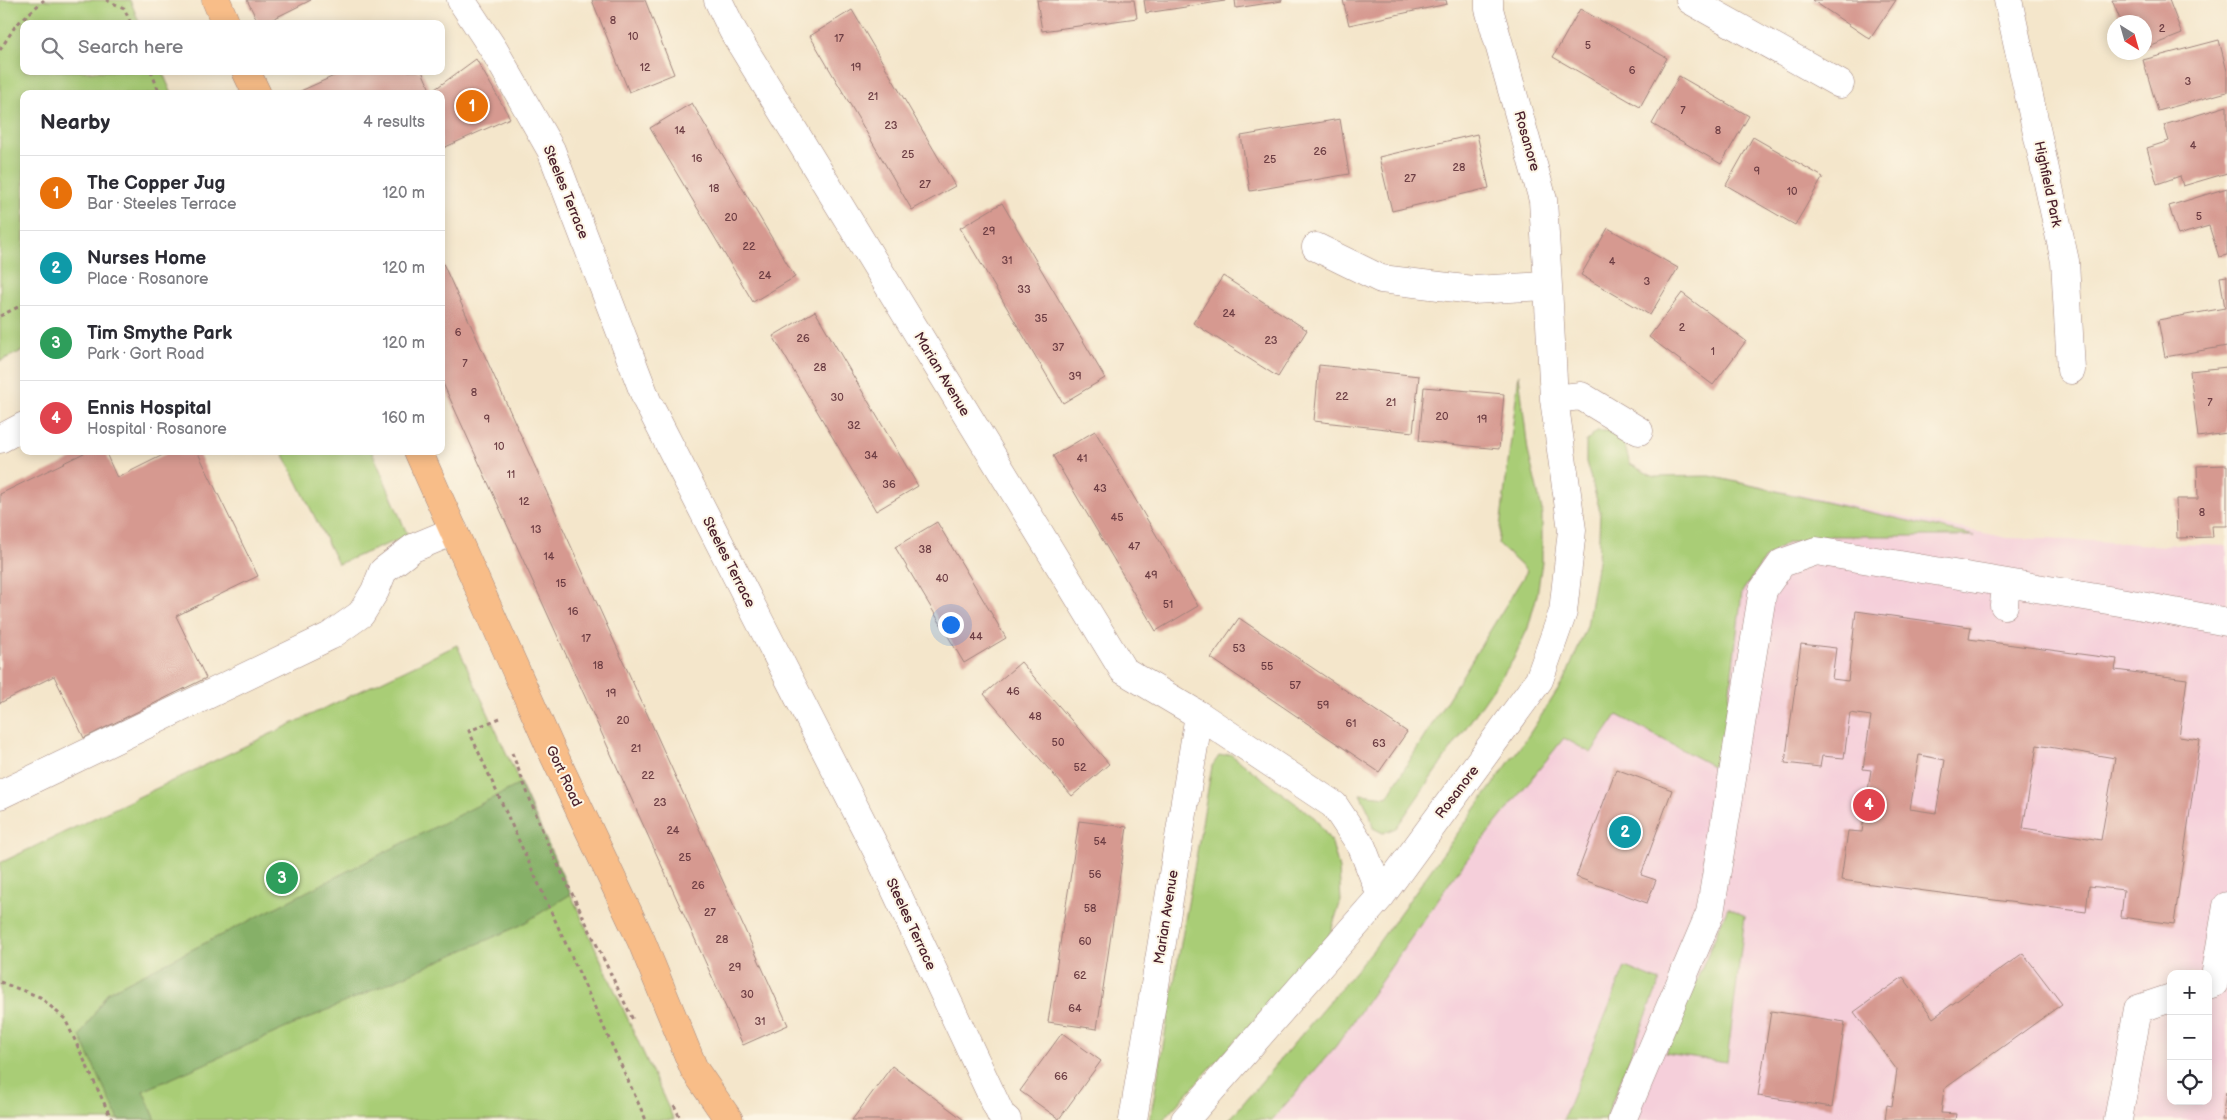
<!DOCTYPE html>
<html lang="en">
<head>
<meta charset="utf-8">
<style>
	:root { --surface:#fff; --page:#f2f2f3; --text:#2b2b33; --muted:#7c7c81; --line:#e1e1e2; --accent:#b5179e }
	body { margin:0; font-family:"Balsamiq Sans",sans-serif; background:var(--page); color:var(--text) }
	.controls { position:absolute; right:15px; bottom:15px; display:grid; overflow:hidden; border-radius:10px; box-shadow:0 2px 12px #0003 }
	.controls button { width:45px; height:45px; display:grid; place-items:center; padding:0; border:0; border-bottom:1px solid var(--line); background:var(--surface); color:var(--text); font:25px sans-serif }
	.compass { position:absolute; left:2107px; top:15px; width:45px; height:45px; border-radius:50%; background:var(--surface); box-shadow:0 2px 12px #0003; rotate:143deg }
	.you { position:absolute; left:950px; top:624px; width:18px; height:18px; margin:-12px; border:4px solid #fff; border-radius:50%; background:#1a73e8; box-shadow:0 0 0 8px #1a73e833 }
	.badge { display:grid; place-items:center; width:32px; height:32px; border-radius:50%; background:var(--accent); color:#fff; font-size:16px; font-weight:700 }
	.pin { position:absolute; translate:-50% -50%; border:2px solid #fff; box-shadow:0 1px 5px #0006 }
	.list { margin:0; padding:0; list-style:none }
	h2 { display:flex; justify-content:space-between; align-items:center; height:65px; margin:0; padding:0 20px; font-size:21px }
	h2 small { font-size:16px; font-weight:400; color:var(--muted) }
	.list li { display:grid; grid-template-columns:32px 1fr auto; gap:15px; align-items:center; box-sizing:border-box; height:75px; padding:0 20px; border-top:1px solid var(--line) }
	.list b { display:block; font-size:19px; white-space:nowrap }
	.list p { margin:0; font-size:16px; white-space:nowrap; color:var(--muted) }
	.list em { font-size:16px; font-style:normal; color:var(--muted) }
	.icon { flex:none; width:28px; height:28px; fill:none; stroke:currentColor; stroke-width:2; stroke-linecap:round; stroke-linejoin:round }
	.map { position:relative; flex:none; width:2227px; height:1120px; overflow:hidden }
	.search { position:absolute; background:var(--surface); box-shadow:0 2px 12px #0003; left:20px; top:20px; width:425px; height:55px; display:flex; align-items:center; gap:12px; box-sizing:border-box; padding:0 18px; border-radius:10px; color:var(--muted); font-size:19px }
	.panel { position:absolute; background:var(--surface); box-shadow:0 2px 12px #0003; left:20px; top:90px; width:425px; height:365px; border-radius:10px }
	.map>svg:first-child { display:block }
</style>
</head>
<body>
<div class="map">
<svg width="2227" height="1120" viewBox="0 0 2227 1120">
	<rect width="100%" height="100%" fill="#fcf5e5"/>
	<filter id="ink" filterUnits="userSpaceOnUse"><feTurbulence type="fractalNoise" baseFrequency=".02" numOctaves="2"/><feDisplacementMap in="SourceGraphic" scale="10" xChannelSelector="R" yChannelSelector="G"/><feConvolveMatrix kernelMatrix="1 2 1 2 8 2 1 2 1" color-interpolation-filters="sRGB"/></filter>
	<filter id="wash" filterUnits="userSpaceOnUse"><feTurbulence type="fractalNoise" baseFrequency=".0096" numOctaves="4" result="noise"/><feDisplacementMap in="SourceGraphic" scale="20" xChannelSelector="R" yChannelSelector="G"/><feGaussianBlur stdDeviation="1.12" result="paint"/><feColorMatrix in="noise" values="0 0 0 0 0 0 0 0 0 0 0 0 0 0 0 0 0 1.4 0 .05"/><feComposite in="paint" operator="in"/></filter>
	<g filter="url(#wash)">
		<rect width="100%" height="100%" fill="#f4e6cb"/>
		<path fill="#f5cfda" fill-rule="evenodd" d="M1710,476L2007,538L2097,541L2167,546L2173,544L2227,546V1120H1273L1336,1046L1457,872L1564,738ZM2171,974H2208V1101H2171Z"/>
		<path fill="#a9cd76" stroke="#7a7650" d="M0,0H130L140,24H24V71H162L172,94H24V350L0,361Z
			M1519,374L1528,451L1542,510V562L1537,595L1528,628L1513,660L1396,828L1383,833L1373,828L1370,814L1360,794L1387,797L1527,571L1498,544Z
			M1597,431H1612L1624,443L1630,464L1654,477L1710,476L1975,536H1821L1787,543L1765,558L1742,592L1720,770L1617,715L1591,753L1564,738L1457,872L1336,1046L1272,1120H1229L1373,950L1528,736L1565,679L1587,626L1598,561L1600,511L1586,462V441Z
			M282,451H372L408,536L338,564Z
			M457,645L674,1120H0V863Z
			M1230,754L1315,818L1332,843L1339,869L1341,901L1328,939L1163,1120H1150L1212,766L1219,756Z
			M1728,907L1745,916L1727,1062L1665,1053Z
			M1625,967L1660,981L1605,1120H1563Z"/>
		<path fill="#86b067" stroke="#686849" d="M520,784L571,894L521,925L143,1091L156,1120H119L80,1036L108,992Z"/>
		<g id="blocks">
			<path fill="#d69990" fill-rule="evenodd" d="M247,0H311L263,24H259Z
				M592,0H645L674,74L629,92Z
				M1037,0H1134L1137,18L1042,31Z
				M1144,0H1225V1L1146,13Z
				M1235,0H1282V1L1236,8Z
				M1343,0H1446L1447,4L1349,25Z
				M1812,0H1896L1870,39Z
				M2112,0H2169L2182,34L2144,49V22H2121Z
				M1580,9L1667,58L1640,107L1553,57Z
				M852,10L955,186L912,210L810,36Z
				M2219,40L2227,71V92L2158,111L2143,60Z
				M476,59L510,118L441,149V94H294L345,71H422L431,92Z
				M1679,76L1749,116L1721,164L1652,124Z
				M692,103L795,277L753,302L650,128Z
				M2227,106V173L2183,186L2180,176L2157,184L2147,148L2169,141L2164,125Z
				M1340,119L1349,174L1250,191L1241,136Z
				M1477,134L1489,188L1392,211L1379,157Z
				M1753,137L1823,177L1795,225L1726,185Z
				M2227,188V255L2219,257L2209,226L2178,235L2169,206Z
				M1002,203L1105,378L1063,403L960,228Z
				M1608,228L1678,268L1650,315L1581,275Z
				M441,259L788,1025L743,1045L441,379Z
				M1223,276L1307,330L1278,377L1193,323Z
				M2227,276V346L2165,357L2158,320L2225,308L2220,277Z
				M1682,293L1746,341L1713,385L1649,337Z
				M815,311L918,486L876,511L773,336Z
				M1319,365L1419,376L1413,432L1314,421Z
				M2227,367V433L2198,437L2190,371Z
				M1424,387L1504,394L1499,449L1419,441Z
				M1095,431L1198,606L1156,631L1053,456Z
				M88,451H105L117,478L171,451H197L258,576L176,616L206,678L84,738L54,676L0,703V494Z
				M2227,465V526H2212L2213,537L2177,538L2176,499H2198L2197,466Z
				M937,522L1006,638L964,663L895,547Z
				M1856,611L1971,627L1969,639L2117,659L2115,670L2187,679L2179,737L2200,740L2174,924L2121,917L2124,890L2089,886L2086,912L1841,880L1848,831L1862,832L1871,770L1863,769L1871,716L1850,713L1844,758L1822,756L1820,767L1785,763L1801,644L1836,648L1832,679L1848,681ZM2037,745L2115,758L2101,840L2023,828ZM1919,755L1945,760L1936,813L1910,809Z
				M1239,618L1407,732L1379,772L1211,658Z
				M1021,662L1109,764L1072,796L984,694Z
				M1616,769L1672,790L1641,875L1656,880L1647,903L1576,877Z
				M1079,821L1127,827L1097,1029L1048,1022Z
				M2023,953L2062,1004L1944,1089L1941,1113L1956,1114L1955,1120H1885L1887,1105L1892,1106L1897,1070L1854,1012L1903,977L1933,1018Z
				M1771,1011L1845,1022L1832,1107L1758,1096Z
				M1062,1033L1101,1061L1059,1119L1020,1091Z
				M892,1066L964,1120H852Z
				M2226,1092L2227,1120H2222Z"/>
		</g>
	</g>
	<g filter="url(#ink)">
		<use href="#blocks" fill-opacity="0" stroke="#9f827b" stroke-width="1"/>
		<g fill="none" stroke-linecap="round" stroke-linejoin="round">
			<g stroke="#9f827b" stroke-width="29">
				<path id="minor" d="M461,0L494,50L551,150L647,401L878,853L1001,1115L1007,1120
					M718,0L733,31L1123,670L1199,715L1334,805L1362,847L1381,896
					M1690,0L1840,84
					M2008,0L2065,261L2071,370
					M1316,247L1381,279L1473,290L1548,286L1543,200L1489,9V0
					M1548,286L1554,399
					M0,439L24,426
					M2004,605L2006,583
					M0,795L330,636L361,614L375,591L383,571L413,548L454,531
					M2208,985L2214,983L2227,906
					M1133,1120L1199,715
					M1185,1120L1381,896L1539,680L1563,612L1572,530L1554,399L1581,396L1639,431
					M1622,1120L1710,913L1763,590L1782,563L1816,551L2132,604L2227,622
					M2118,1120L2138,1009L2171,998"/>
			</g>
			<g stroke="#9f827b" stroke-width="29">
				<path id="major" d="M216,0L226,24
					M246,71L257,94
					M418,451L550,747L641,940L694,1069L729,1120"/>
			</g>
			<path stroke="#9f827b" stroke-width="3" stroke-dasharray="4 4" stroke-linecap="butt" d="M106,0L124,8L131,24
				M0,50L16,25L44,0
				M151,71L160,94
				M0,316L24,304
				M500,718L469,731L646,1120
				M512,753L546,840L634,1022
				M0,982L40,997L65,1019L112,1120
				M674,1105L681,1120"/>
			<use href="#minor" stroke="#fff" stroke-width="28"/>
			<use href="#major" stroke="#f8bd88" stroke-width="28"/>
		</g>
	</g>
	<g text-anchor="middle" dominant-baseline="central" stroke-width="4" stroke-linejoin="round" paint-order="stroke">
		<g font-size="11" fill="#6d3e44">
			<text x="613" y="20">8</text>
			<text x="2162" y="28">2</text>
			<text x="633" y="36">10</text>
			<text x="839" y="38">17</text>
			<text x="1588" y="45">5</text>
			<text x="645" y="67">12</text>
			<text x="856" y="67">19</text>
			<text x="1632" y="70">6</text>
			<text x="2188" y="81">3</text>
			<text x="873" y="96">21</text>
			<text x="1683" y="110">7</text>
			<text x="891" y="125">23</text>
			<text x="680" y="130">14</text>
			<text x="1718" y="130">8</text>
			<text x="2193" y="145">4</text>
			<text x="1320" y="151">26</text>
			<text x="908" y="154">25</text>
			<text x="697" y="158">16</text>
			<text x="1270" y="159">25</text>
			<text x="1459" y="167">28</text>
			<text x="1757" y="171">9</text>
			<text x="1410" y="178">27</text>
			<text x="925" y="184">27</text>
			<text x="714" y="188">18</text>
			<text x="1792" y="191">10</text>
			<text x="2199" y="216">5</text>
			<text x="731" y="217">20</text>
			<text x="989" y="231">29</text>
			<text x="749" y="246">22</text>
			<text x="1007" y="260">31</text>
			<text x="1612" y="261">4</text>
			<text x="765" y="275">24</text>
			<text x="1647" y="281">3</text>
			<text x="1024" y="289">33</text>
			<text x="1229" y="313">24</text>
			<text x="1041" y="318">35</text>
			<text x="1682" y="327">2</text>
			<text x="458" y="332">6</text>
			<text x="803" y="338">26</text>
			<text x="1271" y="340">23</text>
			<text x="1058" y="347">37</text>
			<text x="1713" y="351">1</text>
			<text x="465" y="363">7</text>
			<text x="820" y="367">28</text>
			<text x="1075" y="376">39</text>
			<text x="474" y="392">8</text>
			<text x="1342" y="396">22</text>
			<text x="837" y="397">30</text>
			<text x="1391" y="402">21</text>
			<text x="2210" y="402">7</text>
			<text x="1442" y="416">20</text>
			<text x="487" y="419">9</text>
			<text x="1482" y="419">19</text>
			<text x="854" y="425">32</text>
			<text x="499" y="446">10</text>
			<text x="871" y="455">34</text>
			<text x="1082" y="458">41</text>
			<text x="511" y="474">11</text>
			<text x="889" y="484">36</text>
			<text x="1100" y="488">43</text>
			<text x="524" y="501">12</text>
			<text x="2202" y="512">8</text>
			<text x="1117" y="517">45</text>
			<text x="536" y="529">13</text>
			<text x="1134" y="546">47</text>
			<text x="925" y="549">38</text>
			<text x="549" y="556">14</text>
			<text x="1151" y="575">49</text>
			<text x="942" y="578">40</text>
			<text x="561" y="583">15</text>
			<text x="1168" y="604">51</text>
			<text x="573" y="611">16</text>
			<text x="976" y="636">44</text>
			<text x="586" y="638">17</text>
			<text x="1239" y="648">53</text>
			<text x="598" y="665">18</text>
			<text x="1267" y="666">55</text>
			<text x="1295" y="685">57</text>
			<text x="1013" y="691">46</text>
			<text x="611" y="693">19</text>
			<text x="1323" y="705">59</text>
			<text x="1035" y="716">48</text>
			<text x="623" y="720">20</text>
			<text x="1351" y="723">61</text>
			<text x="1058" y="742">50</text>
			<text x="1379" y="743">63</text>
			<text x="636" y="748">21</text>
			<text x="1080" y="767">52</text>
			<text x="648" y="775">22</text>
			<text x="660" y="802">23</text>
			<text x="673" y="830">24</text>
			<text x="1100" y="841">54</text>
			<text x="685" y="857">25</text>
			<text x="1095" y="874">56</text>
			<text x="698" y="885">26</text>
			<text x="1090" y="908">58</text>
			<text x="710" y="912">27</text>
			<text x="722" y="939">28</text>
			<text x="1085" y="941">60</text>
			<text x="735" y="967">29</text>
			<text x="1080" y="975">62</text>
			<text x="747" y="994">30</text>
			<text x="1075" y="1008">64</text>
			<text x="760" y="1021">31</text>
			<text x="1061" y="1076">66</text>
		</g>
		<g font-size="14" fill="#4a1f2b" stroke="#fcf5e5">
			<text transform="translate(1527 141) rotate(74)">Rosanore</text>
			<text transform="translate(2048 184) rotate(78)">Highfield Park</text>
			<text transform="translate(566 192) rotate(68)">Steeles Terrace</text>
			<text transform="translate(942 374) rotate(59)">Marian Avenue</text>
			<text transform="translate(729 562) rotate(63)">Steeles Terrace</text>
			<text transform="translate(564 776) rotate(65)">Gort Road</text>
			<text transform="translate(1457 792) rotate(-53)">Rosanore</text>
			<text transform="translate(1166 917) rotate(-81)">Marian Avenue</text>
			<text transform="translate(911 924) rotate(65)">Steeles Terrace</text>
		</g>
	</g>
</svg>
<div class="controls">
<button>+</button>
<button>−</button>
<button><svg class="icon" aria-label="locate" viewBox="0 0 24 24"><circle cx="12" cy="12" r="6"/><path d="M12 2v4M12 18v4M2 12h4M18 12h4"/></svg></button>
</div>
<svg class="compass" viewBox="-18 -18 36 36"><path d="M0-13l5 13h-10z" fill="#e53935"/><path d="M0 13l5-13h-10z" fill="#7c7c81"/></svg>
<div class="you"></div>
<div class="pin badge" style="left:472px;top:106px;background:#e8710a">1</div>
<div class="pin badge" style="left:1625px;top:832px;background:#0f9aa8">2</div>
<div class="pin badge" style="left:282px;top:878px;background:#2e9e5b">3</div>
<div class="pin badge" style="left:1869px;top:805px;background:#e0444e">4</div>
<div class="search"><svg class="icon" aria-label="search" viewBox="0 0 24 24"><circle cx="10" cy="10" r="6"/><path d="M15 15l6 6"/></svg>Search here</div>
<section class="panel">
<h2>Nearby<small>4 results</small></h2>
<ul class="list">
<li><span class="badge" style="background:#e8710a">1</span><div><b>The Copper Jug</b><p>Bar · Steeles Terrace</p></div><em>120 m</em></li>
<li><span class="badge" style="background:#0f9aa8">2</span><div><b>Nurses Home</b><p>Place · Rosanore</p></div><em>120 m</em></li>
<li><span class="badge" style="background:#2e9e5b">3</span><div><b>Tim Smythe Park</b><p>Park · Gort Road</p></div><em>120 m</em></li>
<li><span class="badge" style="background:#e0444e">4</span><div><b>Ennis Hospital</b><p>Hospital · Rosanore</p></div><em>160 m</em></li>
</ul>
</section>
</div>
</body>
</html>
